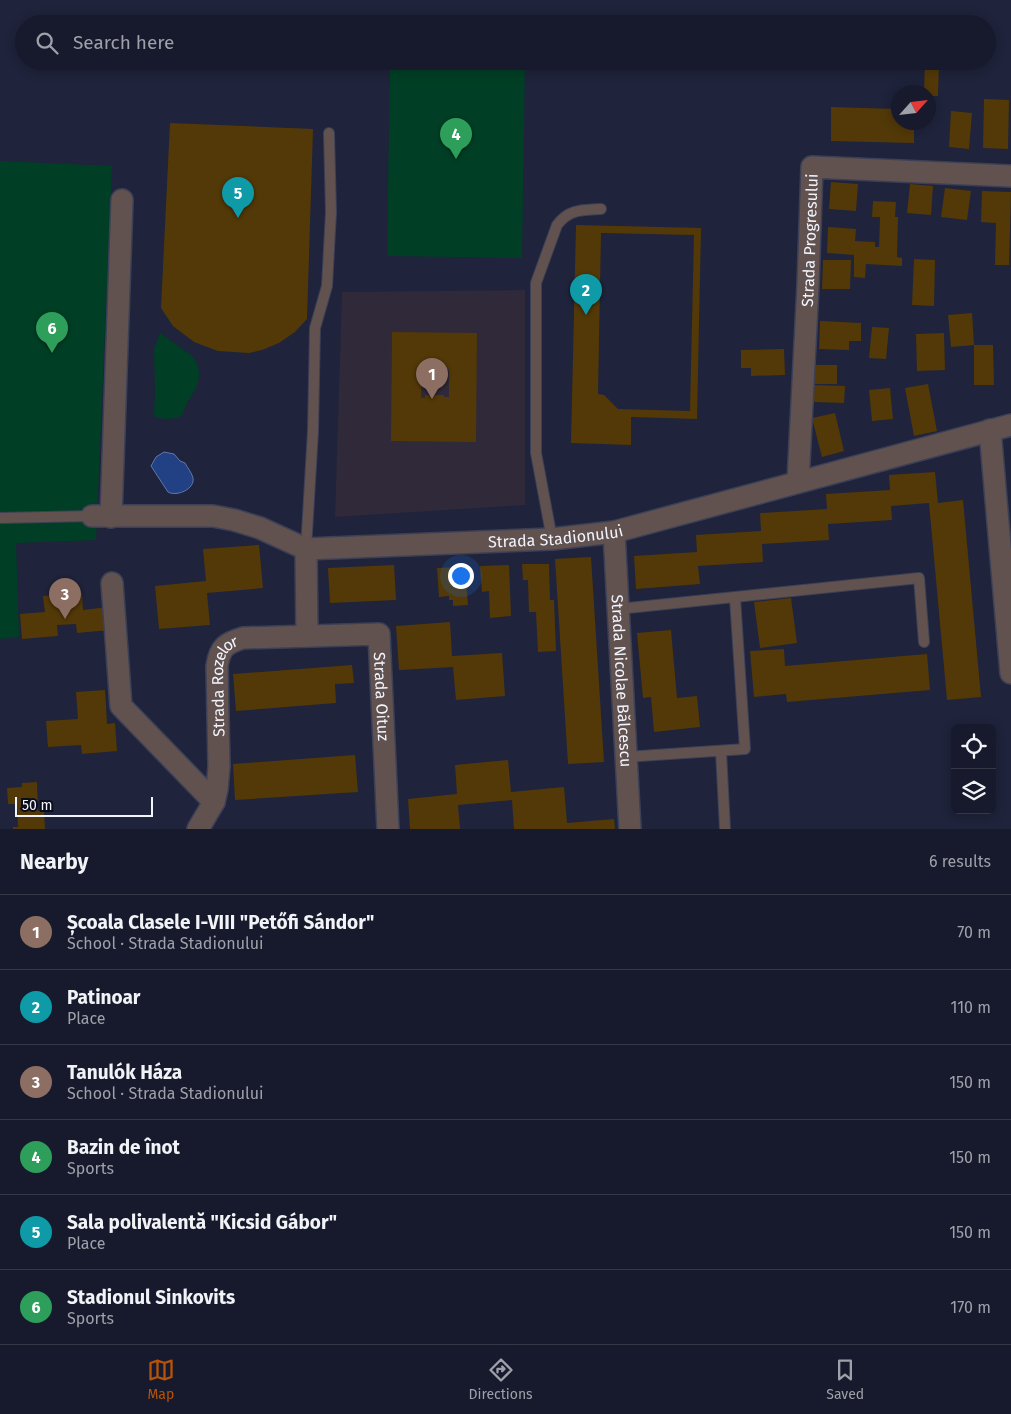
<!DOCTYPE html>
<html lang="en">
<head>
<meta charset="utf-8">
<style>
	:root { --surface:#171a2c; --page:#202334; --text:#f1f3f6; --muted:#9ea1a9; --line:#363848; --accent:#b45309 }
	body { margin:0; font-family:"Fira Sans",sans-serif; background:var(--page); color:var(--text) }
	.controls { position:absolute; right:15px; bottom:15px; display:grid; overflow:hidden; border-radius:8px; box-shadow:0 2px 12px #0003 }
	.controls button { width:45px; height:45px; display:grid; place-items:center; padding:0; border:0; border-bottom:1px solid var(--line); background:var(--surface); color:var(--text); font:25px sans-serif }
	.compass { position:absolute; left:891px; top:85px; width:45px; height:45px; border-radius:50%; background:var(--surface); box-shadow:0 2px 12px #0003; rotate:63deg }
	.scale { position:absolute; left:15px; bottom:12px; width:138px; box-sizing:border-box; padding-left:5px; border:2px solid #f1f4fd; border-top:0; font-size:14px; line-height:18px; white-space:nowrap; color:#f1f4fd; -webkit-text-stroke:4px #0b0d18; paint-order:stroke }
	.you { position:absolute; left:460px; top:575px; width:18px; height:18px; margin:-12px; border:4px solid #fff; border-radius:50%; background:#1a73e8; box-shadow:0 0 0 8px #1a73e833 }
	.badge { display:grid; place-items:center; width:32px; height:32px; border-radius:50%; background:var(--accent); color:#fff; font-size:16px; font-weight:700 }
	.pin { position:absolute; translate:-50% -41px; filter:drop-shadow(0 1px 2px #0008) }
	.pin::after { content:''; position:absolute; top:26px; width:18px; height:15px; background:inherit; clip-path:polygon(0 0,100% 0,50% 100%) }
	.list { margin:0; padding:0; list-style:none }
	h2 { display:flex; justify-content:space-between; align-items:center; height:65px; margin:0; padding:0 20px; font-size:21px }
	h2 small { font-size:16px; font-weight:400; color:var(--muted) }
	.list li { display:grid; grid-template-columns:32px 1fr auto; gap:15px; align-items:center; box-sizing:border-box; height:75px; padding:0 20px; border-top:1px solid var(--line) }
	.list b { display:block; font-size:19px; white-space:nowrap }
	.list p { margin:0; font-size:16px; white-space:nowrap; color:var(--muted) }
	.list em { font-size:16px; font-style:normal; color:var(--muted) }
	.icon { flex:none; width:28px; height:28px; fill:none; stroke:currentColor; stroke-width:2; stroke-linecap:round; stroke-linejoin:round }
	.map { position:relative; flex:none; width:1011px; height:829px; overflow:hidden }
	.search { position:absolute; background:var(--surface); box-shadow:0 2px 12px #0003; left:15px; right:15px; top:15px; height:55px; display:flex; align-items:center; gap:12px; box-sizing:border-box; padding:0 18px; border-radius:28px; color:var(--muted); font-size:19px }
	.sheet { height:515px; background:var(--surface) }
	nav { display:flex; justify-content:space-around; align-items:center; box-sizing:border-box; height:70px; border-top:1px solid var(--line); background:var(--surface); font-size:14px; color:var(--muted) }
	nav a { display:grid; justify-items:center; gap:2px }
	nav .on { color:var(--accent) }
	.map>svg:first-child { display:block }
</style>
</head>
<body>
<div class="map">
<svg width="1011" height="829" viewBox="0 0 1011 829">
	<rect width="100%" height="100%" fill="#1f233b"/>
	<path fill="#2f2939" d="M525,290V505L335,517L342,292Z"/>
	<path fill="#003f25" d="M390,61H525L522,258L387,256Z
		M0,161L112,166L96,540L16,543L19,637L0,639Z
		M160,333L191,355C200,363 201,377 196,388C194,393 190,397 188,401C184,408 185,413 178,418L164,419L154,416L155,393L154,349Z"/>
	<path fill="#224184" stroke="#6077a8" d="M164,452L174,454L180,461L185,463C187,467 192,473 193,478C195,489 177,497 168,492L151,466L156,457Z"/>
	<path fill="#533908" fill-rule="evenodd" d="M925,61H939L938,96H928V92H924Z
		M984,99L1009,100L1008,149L983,148Z
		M831,107L898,109V122H914V143L831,141Z
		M951,111L972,113L969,149L949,147Z
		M170,123L313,129L307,319L295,332L279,343L262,350L249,353L218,351L194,342L173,326L161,308Z
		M831,182L858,184L856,211L829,209Z
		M910,184L933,186L931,215L907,213Z
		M945,188L971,191L967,220L941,217Z
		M982,191L1011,192L1009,265H995L996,223L981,222Z
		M873,201L896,202L895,217H898L897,257L902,258V266L866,264L865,278L854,277V255L827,253L828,227L856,229L855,241L875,242V247H879L880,217H872Z
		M576,225L701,228L697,419L631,417V445L571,443ZM601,233L694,235L690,411L618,409L604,395L598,394Z
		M914,259L935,260L934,306L912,305Z
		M823,260H851L850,289H822Z
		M972,313L974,345L951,347L948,315Z
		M820,321L861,323V341H849V350L819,349Z
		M872,327L889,328L886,359L869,358Z
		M392,332L477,333L476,442L391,441ZM421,369H428V376H442V370H449V397H444V395H425V398H421Z
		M944,333L945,370L917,371L916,334Z
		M974,345H993L994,385H974Z
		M784,349L785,375L751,376V368H741V350Z
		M813,365H837V384H814Z
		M928,384L937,431L914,436L905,388Z
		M814,385L845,386L844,403L813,402Z
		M890,388L893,419L872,421L869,390Z
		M835,413L844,451L822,457L812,418Z
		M935,472L938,503L963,500L981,697L947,700L929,503L891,506L892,520L828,524L829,540L762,544L763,562L698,566L700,584L636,589L634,556L697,552L696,535L761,531L760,513L827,509L826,494L890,490L889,475Z
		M259,545L263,588L207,593L210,625L159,629L155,586L206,581L203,549Z
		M591,557L604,762L568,764L555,559Z
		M522,564H549L550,600H554L556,651L538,652L536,612H529L528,580H523Z
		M394,565L396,600L330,603L328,568Z
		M509,565L511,616L490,618L489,591L482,592L480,566Z
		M465,567L468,605L453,606V600H449V596L439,597L437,568Z
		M82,593L83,610L108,607L110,630L77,633L76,624L57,625L58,636L22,639L20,614L45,612L43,596Z
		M791,598L797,643L760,648L754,602Z
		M450,622L452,656L502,653L505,696L456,700L453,667L399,670L396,626Z
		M671,630L677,698L697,696L700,727L654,732L651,697L643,698L637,633Z
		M784,649L785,666L927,654L930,690L787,702L786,694L754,697L750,651Z
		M352,665L354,683L335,684L336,703L236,711L233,674Z
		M105,690L107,724L115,723L117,751L82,754L81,745L48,747L46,721L78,719L76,692Z
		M355,755L358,792L235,800L233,764Z
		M508,760L511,792L564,787L567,823L614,819L615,829H514L512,800L458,805L460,829H410L408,799L457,794L455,765Z
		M37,782L38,811H44L45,829H13V827H18L17,804H8L7,788L22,787V783Z"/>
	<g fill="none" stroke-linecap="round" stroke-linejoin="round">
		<g stroke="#3c4056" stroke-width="12">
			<path id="lane" d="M0,518L92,516
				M552,539L536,453V283L557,225C569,209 582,210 601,209
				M306,549L313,431L315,328L327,286L331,212L329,133
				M618,609L919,578L924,642
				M721,751L725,829
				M625,757L745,749L735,598"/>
		</g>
		<g stroke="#3c4056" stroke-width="24">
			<g id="street">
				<path d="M990,430L1011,673"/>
				<path id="s1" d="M798,482L808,285L812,167L1011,176"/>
				<path id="s2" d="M92,516H213L234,520L260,528L306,549L552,539L614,532L1011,425"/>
				<path d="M111,517L122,200"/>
				<path id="s3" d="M614,532L630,829"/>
				<path d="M306,549L307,636"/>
				<path d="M112,583L121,706L214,802"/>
				<path id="s4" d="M198,829L214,802L217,789L219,767L217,666C220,647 226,643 243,638L379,634L388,829"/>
			</g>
		</g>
		<use href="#lane" stroke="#61524f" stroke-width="10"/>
		<use href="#street" stroke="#61524f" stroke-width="21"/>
	</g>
	<g text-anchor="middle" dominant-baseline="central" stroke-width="5" stroke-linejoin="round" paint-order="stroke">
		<g font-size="16" fill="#f1f4fd" stroke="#0b0d18">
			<text stroke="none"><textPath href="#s1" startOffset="242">Strada Progresului</textPath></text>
			<text stroke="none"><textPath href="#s2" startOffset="470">Strada Stadionului</textPath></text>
			<text stroke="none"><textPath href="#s3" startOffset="149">Strada Nicolae Bălcescu</textPath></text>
			<text stroke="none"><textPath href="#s4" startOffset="150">Strada Rozelor</textPath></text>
			<text stroke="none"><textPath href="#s4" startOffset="408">Strada Oituz</textPath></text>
		</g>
	</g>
</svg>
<div class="controls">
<button><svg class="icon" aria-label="locate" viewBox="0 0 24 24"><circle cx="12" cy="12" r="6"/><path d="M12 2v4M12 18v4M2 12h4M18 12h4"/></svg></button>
<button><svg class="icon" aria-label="layers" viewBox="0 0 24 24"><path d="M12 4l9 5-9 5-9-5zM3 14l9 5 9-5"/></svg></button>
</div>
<svg class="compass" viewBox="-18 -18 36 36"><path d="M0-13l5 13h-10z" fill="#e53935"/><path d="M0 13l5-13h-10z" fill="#9ea1a9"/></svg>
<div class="scale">50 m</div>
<div class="you"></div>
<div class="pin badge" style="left:432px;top:399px;background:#8d6e63">1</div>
<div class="pin badge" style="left:586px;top:315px;background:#0f9aa8">2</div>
<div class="pin badge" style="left:65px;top:619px;background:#8d6e63">3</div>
<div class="pin badge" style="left:456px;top:159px;background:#2e9e5b">4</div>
<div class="pin badge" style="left:238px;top:218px;background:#0f9aa8">5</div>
<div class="pin badge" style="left:52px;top:353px;background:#2e9e5b">6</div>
<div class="search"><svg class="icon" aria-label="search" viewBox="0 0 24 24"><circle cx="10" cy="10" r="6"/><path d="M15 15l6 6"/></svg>Search here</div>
</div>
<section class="sheet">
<h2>Nearby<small>6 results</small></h2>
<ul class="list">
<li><span class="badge" style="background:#8d6e63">1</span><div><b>Școala Clasele I-VIII &quot;Petőfi Sándor&quot;</b><p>School · Strada Stadionului</p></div><em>70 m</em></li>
<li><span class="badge" style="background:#0f9aa8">2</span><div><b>Patinoar</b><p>Place</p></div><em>110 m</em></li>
<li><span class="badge" style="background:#8d6e63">3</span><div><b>Tanulók Háza</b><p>School · Strada Stadionului</p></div><em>150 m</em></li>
<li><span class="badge" style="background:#2e9e5b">4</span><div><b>Bazin de înot</b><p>Sports</p></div><em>150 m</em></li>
<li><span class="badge" style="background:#0f9aa8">5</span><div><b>Sala polivalentă &quot;Kicsid Gábor&quot;</b><p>Place</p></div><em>150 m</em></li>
<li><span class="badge" style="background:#2e9e5b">6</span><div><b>Stadionul Sinkovits</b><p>Sports</p></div><em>170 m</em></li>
</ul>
</section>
<nav>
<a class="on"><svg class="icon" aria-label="map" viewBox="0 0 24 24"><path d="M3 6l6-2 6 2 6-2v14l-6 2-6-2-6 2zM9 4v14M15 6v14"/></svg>Map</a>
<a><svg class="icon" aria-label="directions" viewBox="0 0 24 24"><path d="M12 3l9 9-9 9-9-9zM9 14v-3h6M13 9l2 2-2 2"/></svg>Directions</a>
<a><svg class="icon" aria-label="saved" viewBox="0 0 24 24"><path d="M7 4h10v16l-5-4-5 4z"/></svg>Saved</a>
</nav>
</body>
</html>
